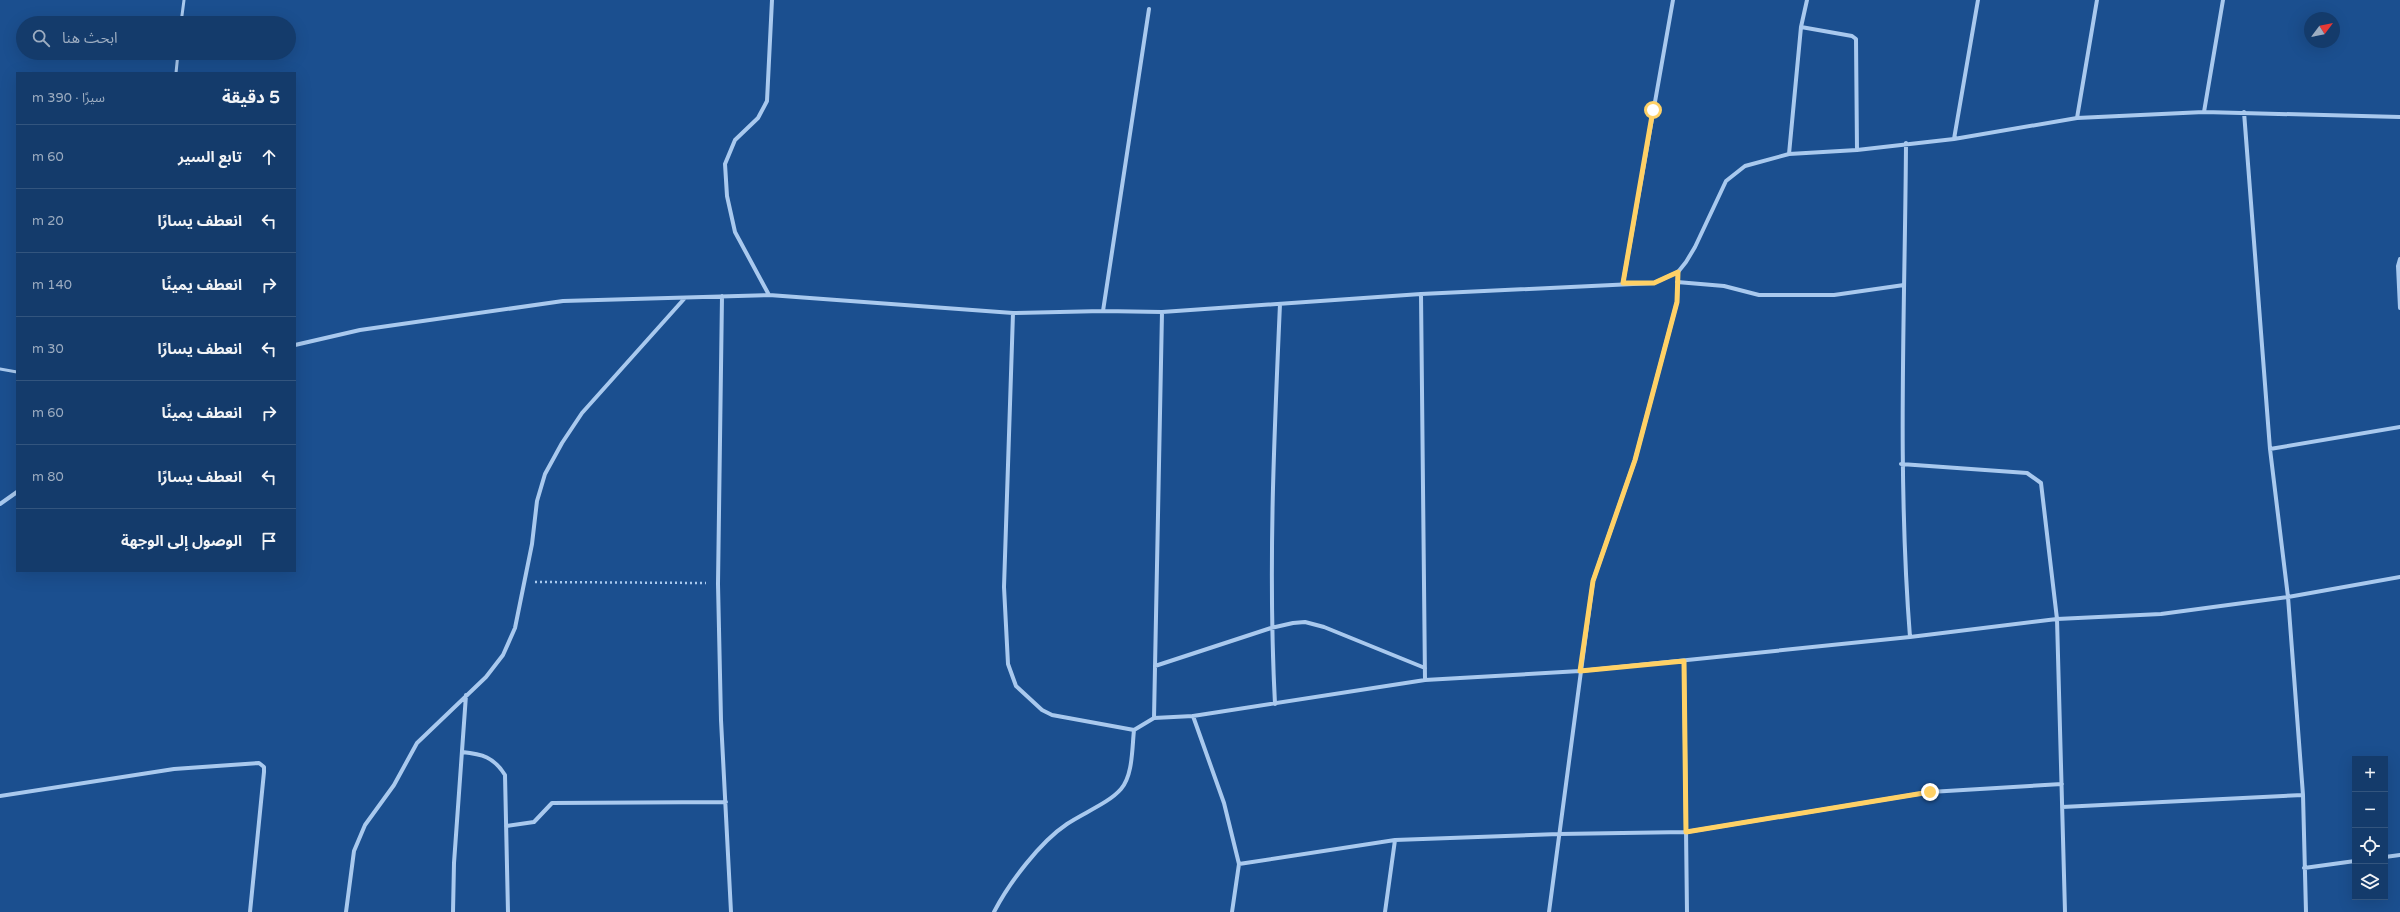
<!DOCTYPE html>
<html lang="ar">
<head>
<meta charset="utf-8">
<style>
	:root { --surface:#143b6b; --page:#214673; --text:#f1f3f6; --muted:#9dadc1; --line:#33557e }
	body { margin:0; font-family:"Varela Round","Noto Sans Arabic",sans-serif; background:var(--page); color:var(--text); direction:rtl }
	.controls { position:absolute; right:12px; bottom:12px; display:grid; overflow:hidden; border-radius:0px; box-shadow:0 4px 16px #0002 }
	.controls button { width:36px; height:36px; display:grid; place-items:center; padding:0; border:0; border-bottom:1px solid var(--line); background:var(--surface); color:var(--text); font:20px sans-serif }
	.compass { position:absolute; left:2304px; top:12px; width:36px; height:36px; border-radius:50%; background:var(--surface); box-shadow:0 4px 16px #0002; rotate:58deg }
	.stop { position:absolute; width:12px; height:12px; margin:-9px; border:3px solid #ffd166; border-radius:50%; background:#fff }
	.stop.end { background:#ffd166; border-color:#fff; box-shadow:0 1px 4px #0008 }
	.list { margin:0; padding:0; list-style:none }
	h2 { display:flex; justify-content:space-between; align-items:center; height:52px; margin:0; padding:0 16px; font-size:17px }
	h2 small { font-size:13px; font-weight:400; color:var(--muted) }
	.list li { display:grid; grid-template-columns:26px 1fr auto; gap:12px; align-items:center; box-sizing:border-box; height:64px; padding:0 16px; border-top:1px solid var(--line) }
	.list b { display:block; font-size:15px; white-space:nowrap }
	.list em { font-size:13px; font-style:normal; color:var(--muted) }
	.icon { flex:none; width:22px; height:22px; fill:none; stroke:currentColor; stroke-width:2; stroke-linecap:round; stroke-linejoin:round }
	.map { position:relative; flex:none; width:2400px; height:912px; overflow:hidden; direction:ltr }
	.search { position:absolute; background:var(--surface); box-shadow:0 4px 16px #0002; left:16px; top:16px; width:280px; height:44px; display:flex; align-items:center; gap:10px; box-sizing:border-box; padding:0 14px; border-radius:22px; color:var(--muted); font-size:15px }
	.panel { position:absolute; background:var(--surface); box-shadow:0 4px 16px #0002; left:16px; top:72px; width:280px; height:500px; border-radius:0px; direction:rtl }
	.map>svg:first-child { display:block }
</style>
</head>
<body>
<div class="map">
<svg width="2400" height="912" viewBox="0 0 2400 912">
	<rect width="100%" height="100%" fill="#1b4f8f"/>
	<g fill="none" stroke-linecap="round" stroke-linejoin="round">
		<path stroke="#a9c9ee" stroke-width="2.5" stroke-dasharray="2 3" stroke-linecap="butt" d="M535,582L706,583"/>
		<path stroke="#a9c9ee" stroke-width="3" d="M181,23L184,0
			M176,73L178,53
			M0,369L17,372"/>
		<path stroke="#a9c9ee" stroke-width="4" d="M1801,27L1852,36L1856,39L1857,150
			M2204,112L2223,0
			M2244,112L2270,449L2288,597L2303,795L2306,912
			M2077,118L2097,0
			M1954,139L1978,0
			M1906,143C1905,308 1897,472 1910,637
			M1789,154L1801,27L1807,0
			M2400,259L2398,266L2400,308
			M1677,282L1724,286L1759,295H1834L1904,285
			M1623,283L1673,0
			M1421,294L1425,680
			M769,295L735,232L727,196L725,164L735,140L758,118L767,101L772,0
			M722,296L718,584L721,720L731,912
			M1103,311L1149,9
			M1013,313L1004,587L1008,664L1016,686L1042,710L1052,715L1134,730
			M295,345L360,330L563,301L769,295L1013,313L1103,311L1162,312L1421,294L1654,283L1678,272L1686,262L1695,247L1726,181L1745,166L1789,154L1857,150L1954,139L2077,118L2204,112L2400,117
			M2270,449L2400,427
			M1901,464L2027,473L2041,483L2057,619L2065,912
			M0,504L17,492
			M1684,661L1687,912
			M1155,666L1271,628L1293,623L1305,622L1324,627L1425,668
			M1275,704C1268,571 1274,438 1280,304
			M1193,716L1224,803L1239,864L1232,912
			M1154,718L1162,312
			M462,752C482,754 494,757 505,775L508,912
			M0,796L174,769L259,763L264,767V772L250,912
			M2062,807L2303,795
			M506,826L534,822L552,803L726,802
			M2385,857L2400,855
			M1239,864L1395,840L1559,834L1686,832L1930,792L2062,784
			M2304,868L2355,861
			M346,912L354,851L365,825L394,785L417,743L486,677L503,655L515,628L532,544L537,501L545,474L562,443L582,413L684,299
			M453,912L454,863L466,695
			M994,912C1009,883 1040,842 1067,824C1083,813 1109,803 1121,789C1133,775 1132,748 1134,730L1154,718L1193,716L1425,680L1580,671L1910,637L2057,619L2161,614L2288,597L2400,577
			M1385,912L1395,840
			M1549,912L1593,581L1635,460L1677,302L1678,272"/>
	</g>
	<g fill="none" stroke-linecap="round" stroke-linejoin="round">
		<path stroke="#ffd166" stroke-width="5" d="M1653,110L1623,283H1654L1678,272L1677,302L1635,460L1593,581L1580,671L1684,661L1686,832L1930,792"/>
	</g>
</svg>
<div class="controls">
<button>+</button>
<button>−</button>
<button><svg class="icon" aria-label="locate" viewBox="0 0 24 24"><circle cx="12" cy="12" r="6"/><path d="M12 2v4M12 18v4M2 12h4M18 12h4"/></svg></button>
<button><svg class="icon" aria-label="layers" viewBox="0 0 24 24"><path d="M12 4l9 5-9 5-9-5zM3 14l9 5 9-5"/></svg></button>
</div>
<svg class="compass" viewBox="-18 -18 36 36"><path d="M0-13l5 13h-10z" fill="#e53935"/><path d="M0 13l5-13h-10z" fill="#9dadc1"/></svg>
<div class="stop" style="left:1653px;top:110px"></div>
<div class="stop end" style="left:1930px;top:792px"></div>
<div class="search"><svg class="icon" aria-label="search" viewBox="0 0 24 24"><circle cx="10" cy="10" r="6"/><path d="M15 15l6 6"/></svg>ابحث هنا</div>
<section class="panel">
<h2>5 دقيقة<small>سيرًا · 390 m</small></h2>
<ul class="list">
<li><svg class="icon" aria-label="ahead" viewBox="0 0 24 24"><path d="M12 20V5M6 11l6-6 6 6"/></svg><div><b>تابع السير</b></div><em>60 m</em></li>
<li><svg class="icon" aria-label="left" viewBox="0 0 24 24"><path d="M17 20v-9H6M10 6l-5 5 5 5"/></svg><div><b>انعطف يسارًا</b></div><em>20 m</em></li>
<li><svg class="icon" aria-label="right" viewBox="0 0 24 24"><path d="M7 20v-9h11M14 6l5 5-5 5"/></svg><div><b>انعطف يمينًا</b></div><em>140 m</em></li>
<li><svg class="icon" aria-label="left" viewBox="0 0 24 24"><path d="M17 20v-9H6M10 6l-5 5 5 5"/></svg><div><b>انعطف يسارًا</b></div><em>30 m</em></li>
<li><svg class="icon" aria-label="right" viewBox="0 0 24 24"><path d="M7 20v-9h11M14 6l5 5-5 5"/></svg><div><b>انعطف يمينًا</b></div><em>60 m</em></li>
<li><svg class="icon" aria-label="left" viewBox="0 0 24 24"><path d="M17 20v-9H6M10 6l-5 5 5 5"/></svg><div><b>انعطف يسارًا</b></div><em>80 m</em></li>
<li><svg class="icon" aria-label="arrive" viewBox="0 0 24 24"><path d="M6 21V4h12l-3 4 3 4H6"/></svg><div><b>الوصول إلى الوجهة</b></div></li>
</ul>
</section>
</div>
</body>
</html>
